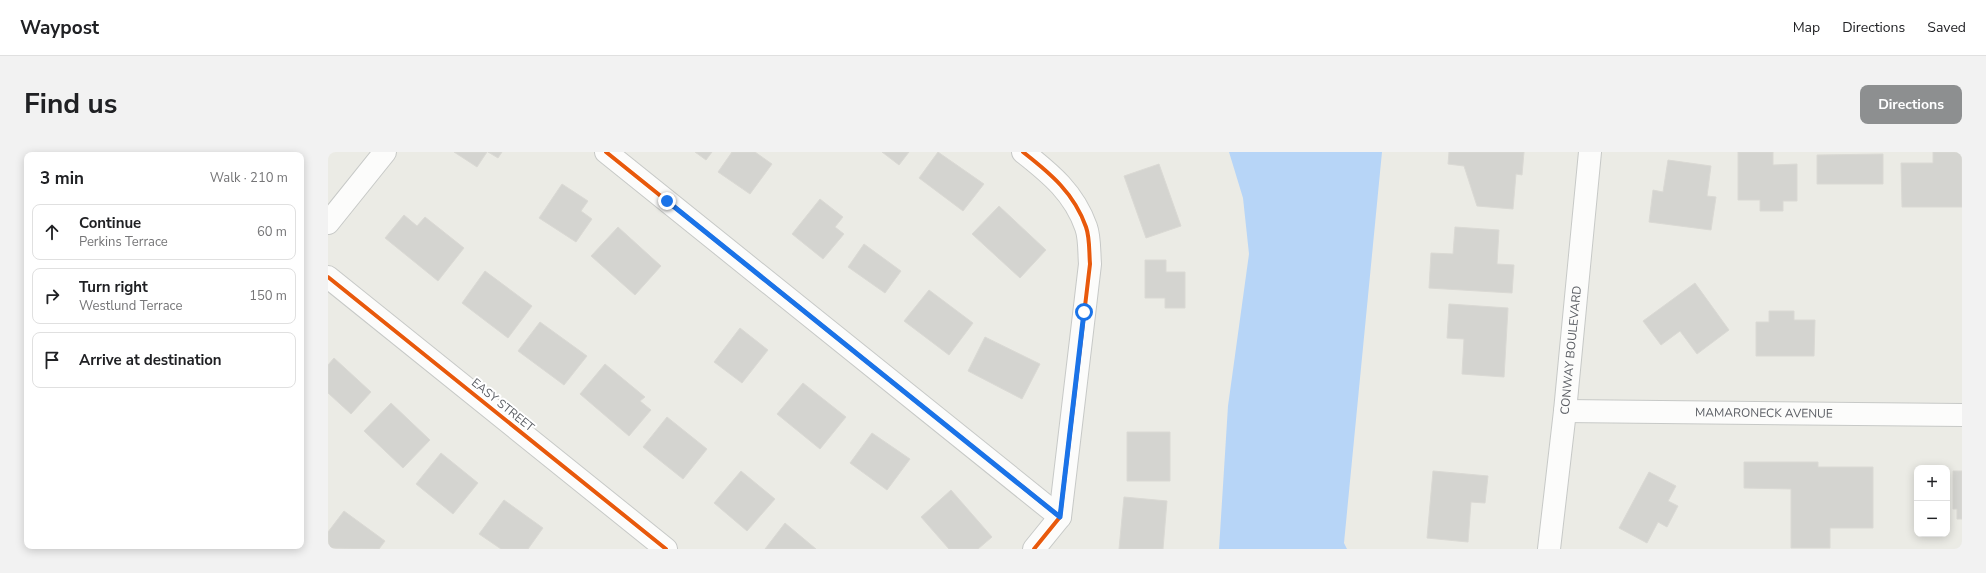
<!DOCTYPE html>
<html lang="en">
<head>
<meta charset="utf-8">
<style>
	:root { --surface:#fff; --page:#f2f2f2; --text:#202124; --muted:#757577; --line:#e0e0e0; --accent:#8d8f90 }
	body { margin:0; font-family:"Nunito Sans",sans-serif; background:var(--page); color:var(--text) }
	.controls { position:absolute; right:12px; bottom:12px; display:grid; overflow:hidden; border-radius:8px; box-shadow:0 2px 10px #0003 }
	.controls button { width:36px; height:36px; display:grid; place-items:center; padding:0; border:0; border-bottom:1px solid var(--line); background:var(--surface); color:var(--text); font:20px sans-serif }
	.stop { position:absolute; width:12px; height:12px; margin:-9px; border:3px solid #1a73e8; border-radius:50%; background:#fff }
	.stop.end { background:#1a73e8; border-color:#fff; box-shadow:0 1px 4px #0008 }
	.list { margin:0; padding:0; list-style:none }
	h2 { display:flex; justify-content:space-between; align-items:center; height:52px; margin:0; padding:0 16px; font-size:17px }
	h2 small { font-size:13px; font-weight:400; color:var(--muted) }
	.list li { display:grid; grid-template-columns:26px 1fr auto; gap:12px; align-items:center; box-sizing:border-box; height:56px; margin:0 8px 8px; padding:0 8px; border:1px solid var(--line); border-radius:8px }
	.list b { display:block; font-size:15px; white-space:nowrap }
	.list p { margin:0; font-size:13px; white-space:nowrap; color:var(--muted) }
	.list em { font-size:13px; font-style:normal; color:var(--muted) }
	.icon { flex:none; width:22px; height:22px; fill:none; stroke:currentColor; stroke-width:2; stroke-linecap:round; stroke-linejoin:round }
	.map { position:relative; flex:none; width:1634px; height:397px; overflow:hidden; border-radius:8px }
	header { display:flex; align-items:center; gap:24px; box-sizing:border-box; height:56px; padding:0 20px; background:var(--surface); border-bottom:1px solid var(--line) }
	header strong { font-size:19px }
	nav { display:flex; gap:22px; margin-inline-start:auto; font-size:14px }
	.intro { display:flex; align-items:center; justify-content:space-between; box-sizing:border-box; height:96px; padding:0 24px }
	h1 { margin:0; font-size:28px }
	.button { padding:10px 18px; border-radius:8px; background:var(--accent); color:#fff; font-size:14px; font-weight:700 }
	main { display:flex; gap:24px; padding:0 24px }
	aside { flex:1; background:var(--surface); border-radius:8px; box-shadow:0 2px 10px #0003 }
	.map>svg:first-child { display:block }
</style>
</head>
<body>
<header>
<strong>Waypost</strong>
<nav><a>Map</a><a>Directions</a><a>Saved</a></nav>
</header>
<div class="intro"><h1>Find us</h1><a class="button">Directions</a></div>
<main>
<aside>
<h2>3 min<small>Walk · 210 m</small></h2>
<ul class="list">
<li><svg class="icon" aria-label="ahead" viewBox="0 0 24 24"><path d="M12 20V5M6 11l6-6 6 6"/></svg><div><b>Continue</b><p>Perkins Terrace</p></div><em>60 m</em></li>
<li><svg class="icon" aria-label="right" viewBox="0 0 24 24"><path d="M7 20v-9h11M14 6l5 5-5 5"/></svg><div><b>Turn right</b><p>Westlund Terrace</p></div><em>150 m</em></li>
<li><svg class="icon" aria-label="arrive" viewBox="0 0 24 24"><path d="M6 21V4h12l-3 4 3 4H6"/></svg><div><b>Arrive at destination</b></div></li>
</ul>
</aside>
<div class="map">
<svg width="1634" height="397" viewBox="0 0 1634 397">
	<rect width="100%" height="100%" fill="#ebebe5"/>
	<path fill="#b7d5f7" d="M901,0H1054L1016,391L1019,397H891L900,254L921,102L915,46Z"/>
	<path fill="#d4d4d0" stroke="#dad9d4" d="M126,0H159L149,15Z
		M160,0H174L170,6Z
		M367,0H384L378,8Z
		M404,0H427L444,12L422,42L390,20Z
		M554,0H581L571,13Z
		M610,0L656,32L635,59L591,26Z
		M1121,0H1196L1194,23L1188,22L1185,57L1149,54L1136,14L1120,12Z
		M1410,0H1445V13L1469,12V49H1455V59H1432V48H1410Z
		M1605,0H1634V55H1574L1573,11H1605Z
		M1555,2V32H1489V3Z
		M1340,8L1383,14L1379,44L1388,45L1383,78L1321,70L1325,38L1335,40Z
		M831,12L853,74L818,86L796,24Z
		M234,32L260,49L253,59L264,67L248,90L211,66Z
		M492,47L515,65L507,75L516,82L495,107L464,82Z
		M671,54L718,98L692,126L644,82Z
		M76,63L89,74L97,65L136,96L110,129L57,86Z
		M290,75L333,114L307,143L263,104Z
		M1127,75L1171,78L1169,112L1186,113L1184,141L1101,136L1103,101L1125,102Z
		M536,92L573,119L557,141L520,115Z
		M817,108H838V120H857V156H837V146H817Z
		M157,119L204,154L180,186L134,151Z
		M1367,131L1401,178L1369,202L1352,179L1333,193L1315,169Z
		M601,138L645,171L621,203L576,169Z
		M1121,152L1180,156L1176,225L1134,222L1136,187L1119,186Z
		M1441,159H1466V168H1487L1486,204H1428V170H1441Z
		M212,170L259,204L236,233L190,199Z
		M412,176L440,198L414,231L386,210Z
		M657,185L712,212L694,247L640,219Z
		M6,206L43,240L23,262L0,241V213Z
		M277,212L317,245L312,249L323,258L301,284L252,242Z
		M475,231L518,265L492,297L449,262Z
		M63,251L102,288L75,316L36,279Z
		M339,265L379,297L355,327L315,295Z
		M799,280H842V329H799Z
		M544,281L582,307L559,338L522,311Z
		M113,301L150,331L125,362L88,332Z
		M1416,310H1490V315H1545V376H1502V396H1463V337L1416,336Z
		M413,319L447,347L419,379L386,351Z
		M1105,319L1160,324L1157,351L1143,350L1140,390L1099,386Z
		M1625,319H1634V367H1629V357H1625Z
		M1321,320L1348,334L1340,349L1350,354L1339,375L1330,370L1319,391L1291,376Z
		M623,338L664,385L650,397H621L593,365Z
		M796,345L839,349L835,397H791Z
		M176,348L215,376L200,397H173L151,382Z
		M16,359L57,389L51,397L0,396V380Z
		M457,371L488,397H437Z"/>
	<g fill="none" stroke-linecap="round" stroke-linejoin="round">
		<g stroke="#c7c9c7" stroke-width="24">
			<g id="minor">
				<path d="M278,0L732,365"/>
				<path d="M695,0C723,22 746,41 758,75C762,86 761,101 762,112L732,365L706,397"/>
				<path d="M0,71L57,0"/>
				<path d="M0,125L338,397"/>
				<path id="s1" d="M1237,259L1634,263"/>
				<path id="s2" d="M1221,397L1237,259L1262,0"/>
			</g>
		</g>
		<use href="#minor" stroke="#fcfcfb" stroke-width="22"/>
		<g stroke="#fff" stroke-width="6">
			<path id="cycleway" d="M278,0L732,365
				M695,0C723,22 746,41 758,75C762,86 761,101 762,112L732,365L706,397
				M0,125L338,397"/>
		</g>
		<use href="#cycleway" stroke="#e8590c" stroke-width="4"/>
	</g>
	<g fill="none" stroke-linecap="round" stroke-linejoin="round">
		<path stroke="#1a73e8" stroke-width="5" d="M339,49L732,365L756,160"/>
	</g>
	<g text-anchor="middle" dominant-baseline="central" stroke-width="4" stroke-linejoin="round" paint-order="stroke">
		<g font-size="12" fill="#5a5d63" stroke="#fff">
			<text stroke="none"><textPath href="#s2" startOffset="200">CONWAY BOULEVARD</textPath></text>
			<text transform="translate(175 253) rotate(39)">EASY STREET</text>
			<text stroke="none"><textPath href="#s1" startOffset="199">MAMARONECK AVENUE</textPath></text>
		</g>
	</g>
</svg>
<div class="controls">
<button>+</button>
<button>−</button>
</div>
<div class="stop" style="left:756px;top:160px"></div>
<div class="stop end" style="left:339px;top:49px"></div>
</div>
</main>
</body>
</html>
